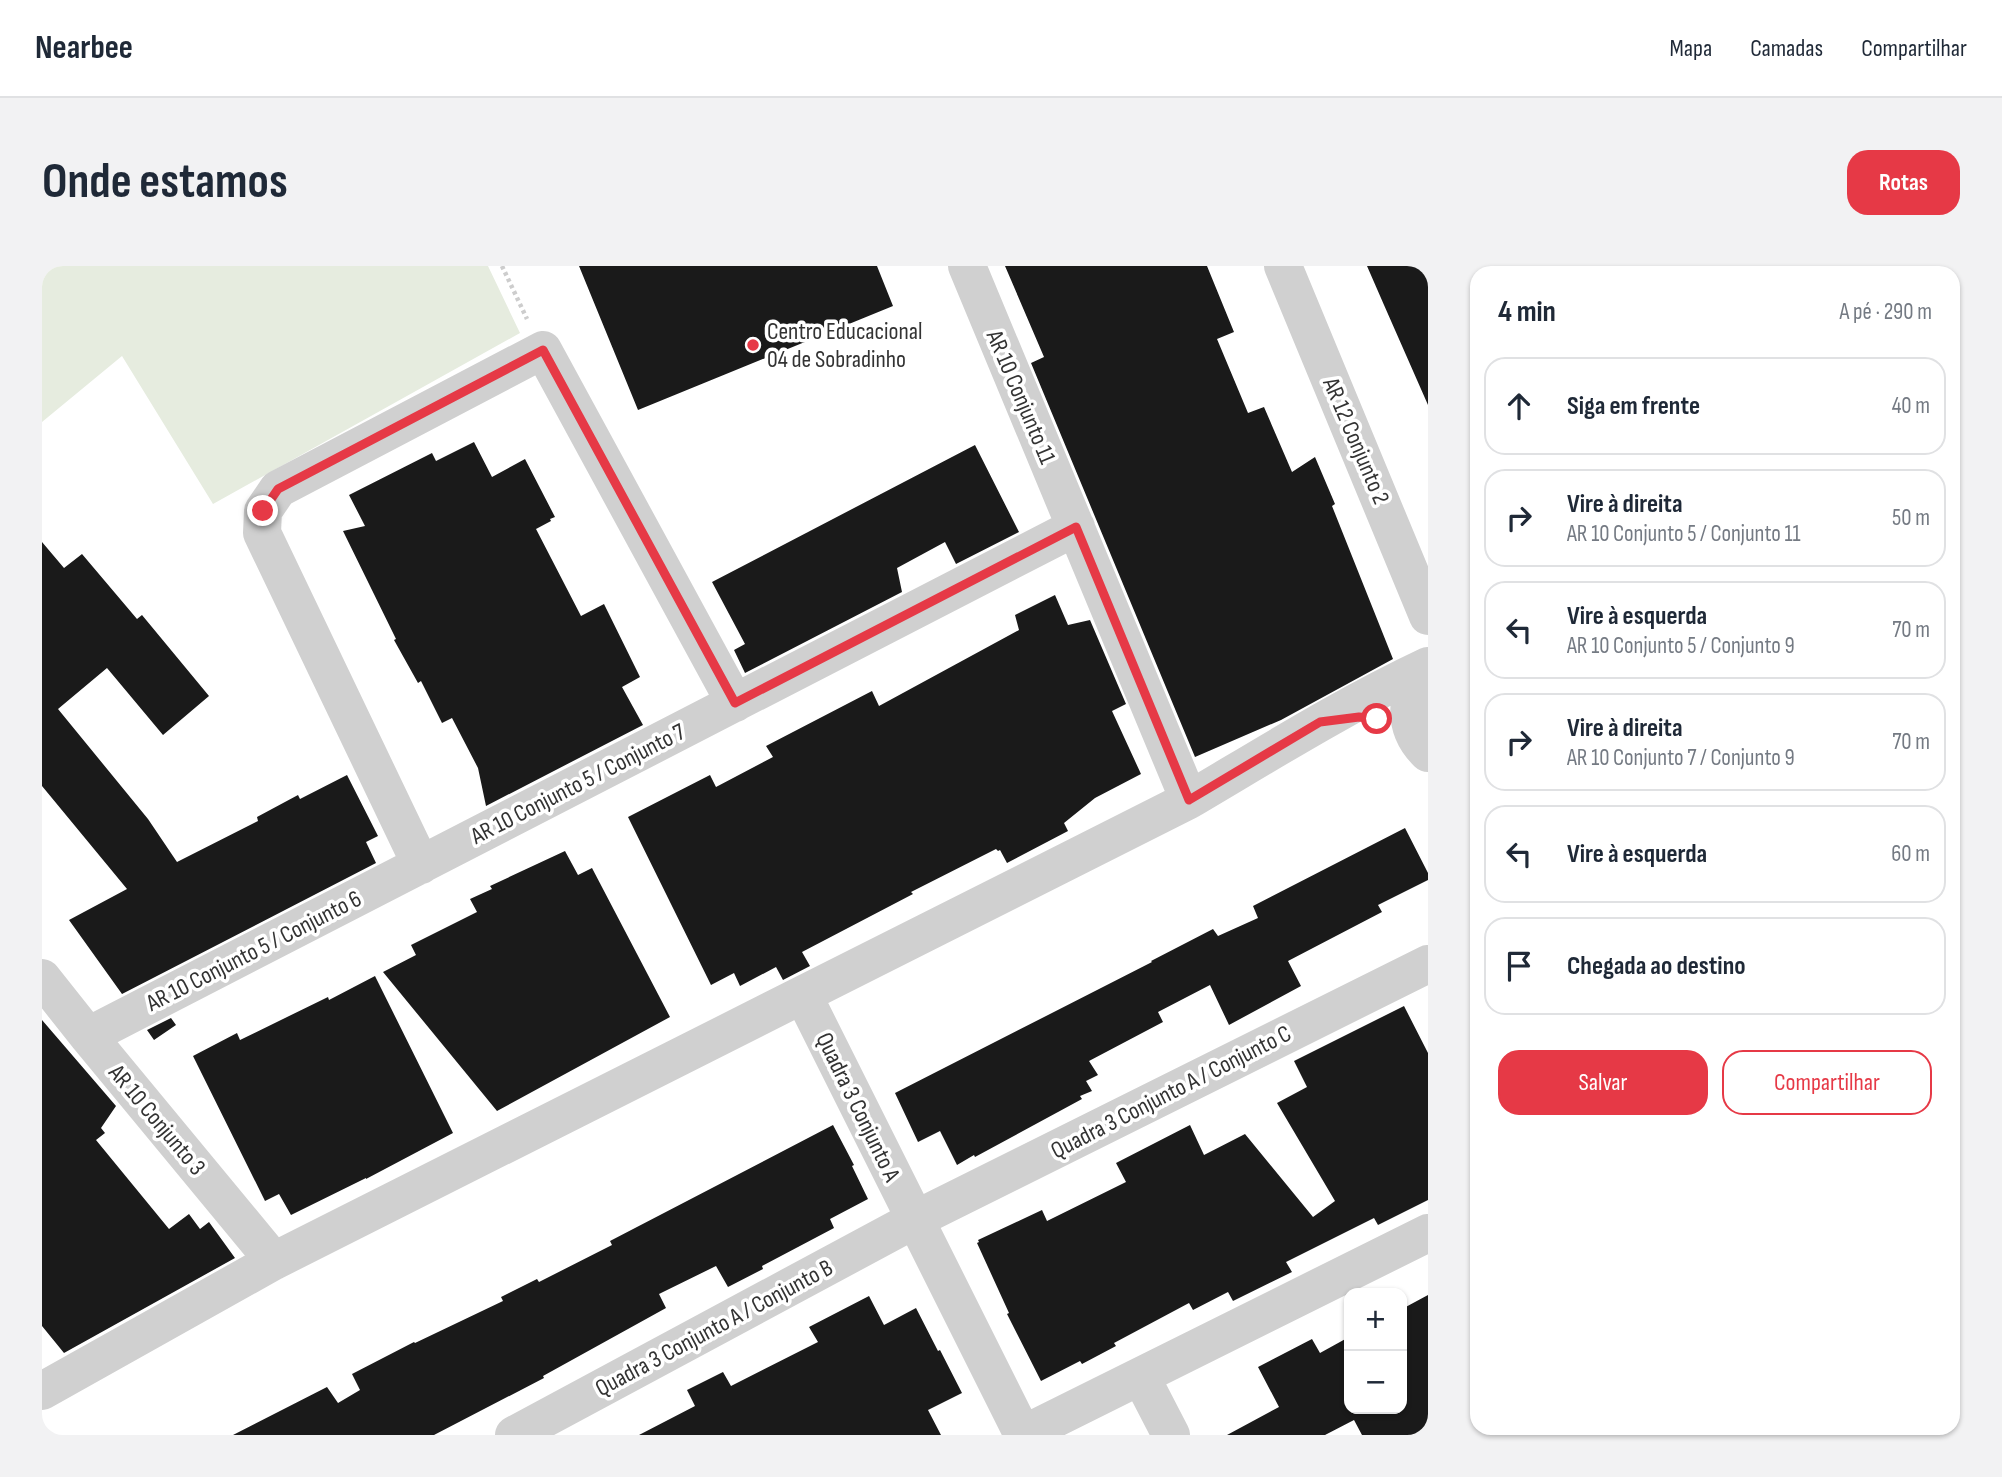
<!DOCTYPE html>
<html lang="pt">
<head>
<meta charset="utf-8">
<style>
	:root { --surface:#fff; --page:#f2f2f3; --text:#1f2937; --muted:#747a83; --line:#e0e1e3; --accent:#e63946 }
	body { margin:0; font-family:"Sofia Sans Condensed",sans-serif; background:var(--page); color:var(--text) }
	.controls { position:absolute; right:21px; bottom:21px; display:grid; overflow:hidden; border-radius:14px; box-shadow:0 2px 5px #0004 }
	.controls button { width:63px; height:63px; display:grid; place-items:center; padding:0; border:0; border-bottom:2px solid var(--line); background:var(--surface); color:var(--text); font:35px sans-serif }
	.stop { position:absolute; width:21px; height:21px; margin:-16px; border:5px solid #e63946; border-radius:50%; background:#fff }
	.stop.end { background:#e63946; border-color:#fff; box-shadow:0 2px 7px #0008 }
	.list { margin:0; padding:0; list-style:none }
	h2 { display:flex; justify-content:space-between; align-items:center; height:91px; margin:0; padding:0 28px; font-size:30px }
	h2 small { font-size:23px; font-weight:400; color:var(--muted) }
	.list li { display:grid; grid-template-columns:46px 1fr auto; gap:21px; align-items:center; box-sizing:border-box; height:98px; margin:0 14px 14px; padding:0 14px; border:2px solid var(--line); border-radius:21px }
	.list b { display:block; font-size:26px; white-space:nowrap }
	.list p { margin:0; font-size:23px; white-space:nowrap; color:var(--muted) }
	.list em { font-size:23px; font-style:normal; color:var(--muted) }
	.actions { display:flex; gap:14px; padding:21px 28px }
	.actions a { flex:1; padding:16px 0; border:2px solid var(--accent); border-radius:21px; text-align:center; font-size:24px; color:var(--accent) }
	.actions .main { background:var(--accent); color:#fff }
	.icon { flex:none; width:38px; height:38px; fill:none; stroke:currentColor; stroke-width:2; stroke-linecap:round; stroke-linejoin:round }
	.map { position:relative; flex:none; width:1386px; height:1169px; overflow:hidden; border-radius:21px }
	header { display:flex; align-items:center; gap:42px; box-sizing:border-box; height:98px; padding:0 35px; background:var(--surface); border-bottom:2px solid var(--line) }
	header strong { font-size:33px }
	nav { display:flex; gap:38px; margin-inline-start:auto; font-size:24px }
	.intro { display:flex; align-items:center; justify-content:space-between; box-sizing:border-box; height:168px; padding:0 42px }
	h1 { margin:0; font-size:49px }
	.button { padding:18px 32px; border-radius:21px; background:var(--accent); color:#fff; font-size:24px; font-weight:700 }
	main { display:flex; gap:42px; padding:0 42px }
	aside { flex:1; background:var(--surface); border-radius:21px; box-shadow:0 2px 5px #0004 }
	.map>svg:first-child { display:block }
</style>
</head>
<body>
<header>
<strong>Nearbee</strong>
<nav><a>Mapa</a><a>Camadas</a><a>Compartilhar</a></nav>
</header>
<div class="intro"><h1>Onde estamos</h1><a class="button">Rotas</a></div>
<main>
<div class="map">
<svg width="1386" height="1169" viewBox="0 0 1386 1169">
	<rect width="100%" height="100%" fill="#fff"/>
	<path fill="#e6ecdf" d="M5,0H446L478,67L171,238L80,90L0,156V5Z"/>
	<path fill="#1a1a1a" d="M537,0H835L851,40L596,144Z
		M963,0H1165L1192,66L1175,73L1206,147L1222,141L1250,206L1273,191L1293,238L1290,240L1351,393L1239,454L1153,491L989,97L1002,91Z
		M1325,0H1386V139L1342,39Z
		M432,176L450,211L483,193L513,251L508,253L509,255L494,263L539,350L562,338L598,411L580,421L601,459L444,540L436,502L410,452L400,457L379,415L376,417L352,374L354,373L301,265L323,260L307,229L390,187L394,195Z
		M933,179L977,266L914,298L903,276L855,302L860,326L703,407L692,384L703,378L670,316Z
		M0,276L22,302L40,288L95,353L100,349L167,430L121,469L65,402L16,443L106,553L135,596L216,555L215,551L256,529L258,533L305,509L336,570L324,576L334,597L80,728L27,654L85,623L0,520Z
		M1013,329L1026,359L1048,354L1084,438L1070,445L1099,508L1053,532L1022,557L1026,565L965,597L958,584L956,585L954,583L869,626L871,628L760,686L768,700L741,714L734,701L698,720L692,707L669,719L586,551L668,509L674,521L731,491L724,480L830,425L837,440L977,364L973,349Z
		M1363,562L1386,607V614L1336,639L1340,646L1246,695L1259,720L1187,759L1168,719L1116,746L1121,756L1047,795L1056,809L1044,815L1050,825L1038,830L1040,833L933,891L932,889L915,899L898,865L876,876L853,827L1110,696L1109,695L1171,663L1176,670L1216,652L1211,640Z
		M523,585L536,609L550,602L628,751L455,845L341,706L374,689L369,679L435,646L428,633L450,623L448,620Z
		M333,710L411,867L324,913V912L249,949L237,928L223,935L151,790L195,767L198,774L286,731L287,734Z
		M1362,740L1386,787V934L1336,959L1332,952L1244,996L1250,1006L1191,1035L1186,1026L1151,1044L1147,1037L1072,1077L1074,1080L1040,1098L1038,1095L999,1115L965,1048L967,1047L935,977L937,976L936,974L1000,944L1005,955L1084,916L1074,897L1148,859L1162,889L1203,868L1271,951L1293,935L1235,837L1265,821L1252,795Z
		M129,752L134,759L112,774L105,764Z
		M0,754L74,840L59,862L63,867L54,874L127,963L147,948L158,963L167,956L193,992L22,1087L0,1060Z
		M791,859L812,899L810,900L826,933L788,953L792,962L720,1000L721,1003L686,1021L674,1000L617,1028L624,1042L501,1110L502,1112L392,1169H191L285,1121L296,1137L318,1124L310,1108L372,1076L373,1077L461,1035L459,1031L495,1013L497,1016L570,979L568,975Z
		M1386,1029V1169H1320L1312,1154L1283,1169H1185L1237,1141L1216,1101L1270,1073L1278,1087L1307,1071V1143H1360V1043Z
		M827,1030L842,1059L874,1042L896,1085L898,1084L920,1127L886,1144L899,1169H597L653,1140L645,1124L681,1106L689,1120L776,1076L767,1061Z"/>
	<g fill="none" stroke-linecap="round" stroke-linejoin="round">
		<path stroke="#cdcdcd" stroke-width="4.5" stroke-dasharray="3.5 3.5" stroke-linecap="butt" d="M460,0L485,53"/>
		<path stroke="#d0d0d0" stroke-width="38" d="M925,0L1147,534
			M1241,0L1386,350
			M1386,403C1361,427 1361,463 1386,487
			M379,599L220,267L221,245L236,223L501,84L693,437
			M0,712L46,770L232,995
			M761,729L981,1169
			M46,770L1034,261
			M1099,1111L1129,1169
			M0,1125L232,995L1147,534C1225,488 1303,439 1386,400
			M472,1169L872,954L1386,698
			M980,1169L1386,967"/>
	</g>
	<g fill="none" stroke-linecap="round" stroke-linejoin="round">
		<path stroke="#e63946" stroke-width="9" d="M221,245L236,223L501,84L693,437L1034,261L1147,534L1278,456L1317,451L1335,453"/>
	</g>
	<circle fill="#e63946" stroke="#fff" stroke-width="2.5" cx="711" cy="79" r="7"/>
	<g text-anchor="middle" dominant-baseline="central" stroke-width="7" stroke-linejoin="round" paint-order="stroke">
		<g font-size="24" fill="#333" stroke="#fff" text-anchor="start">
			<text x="725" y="65">Centro Educacional<tspan x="725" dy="28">04 de Sobradinho</tspan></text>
		</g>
		<g font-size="24" fill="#333" stroke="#fff">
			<text transform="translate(979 131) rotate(67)">AR 10 Conjunto 11</text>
			<text transform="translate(1314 175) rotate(67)">AR 12 Conjunto 2</text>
			<text transform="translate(536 518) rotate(-27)">AR 10 Conjunto 5 / Conjunto 7</text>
			<text transform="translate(212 685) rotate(-27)">AR 10 Conjunto 5 / Conjunto 6</text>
			<text transform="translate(1129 826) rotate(-27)">Quadra 3 Conjunto A / Conjunto C</text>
			<text transform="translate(816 841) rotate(64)">Quadra 3 Conjunto A</text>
			<text transform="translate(115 854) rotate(50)">AR 10 Conjunto 3</text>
			<text transform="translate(672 1062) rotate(-28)">Quadra 3 Conjunto A / Conjunto B</text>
		</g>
	</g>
</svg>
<div class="controls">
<button>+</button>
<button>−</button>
</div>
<div class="stop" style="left:1335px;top:453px"></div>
<div class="stop end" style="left:221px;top:245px"></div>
</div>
<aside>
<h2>4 min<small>A pé · 290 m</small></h2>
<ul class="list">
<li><svg class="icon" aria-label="ahead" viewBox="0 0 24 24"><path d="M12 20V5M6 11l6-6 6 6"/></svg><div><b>Siga em frente</b></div><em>40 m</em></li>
<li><svg class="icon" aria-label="right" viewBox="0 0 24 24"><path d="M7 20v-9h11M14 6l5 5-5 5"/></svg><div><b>Vire à direita</b><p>AR 10 Conjunto 5 / Conjunto 11</p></div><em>50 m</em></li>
<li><svg class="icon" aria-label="left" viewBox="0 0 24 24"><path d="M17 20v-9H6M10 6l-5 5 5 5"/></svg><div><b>Vire à esquerda</b><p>AR 10 Conjunto 5 / Conjunto 9</p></div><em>70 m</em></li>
<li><svg class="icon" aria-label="right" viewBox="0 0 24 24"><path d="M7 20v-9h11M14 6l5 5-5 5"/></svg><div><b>Vire à direita</b><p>AR 10 Conjunto 7 / Conjunto 9</p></div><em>70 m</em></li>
<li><svg class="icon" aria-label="left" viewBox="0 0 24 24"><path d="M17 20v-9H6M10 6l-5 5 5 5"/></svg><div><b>Vire à esquerda</b></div><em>60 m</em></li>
<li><svg class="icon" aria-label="arrive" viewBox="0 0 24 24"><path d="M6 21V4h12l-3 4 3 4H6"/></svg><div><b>Chegada ao destino</b></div></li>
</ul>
<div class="actions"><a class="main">Salvar</a><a>Compartilhar</a></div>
</aside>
</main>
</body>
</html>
